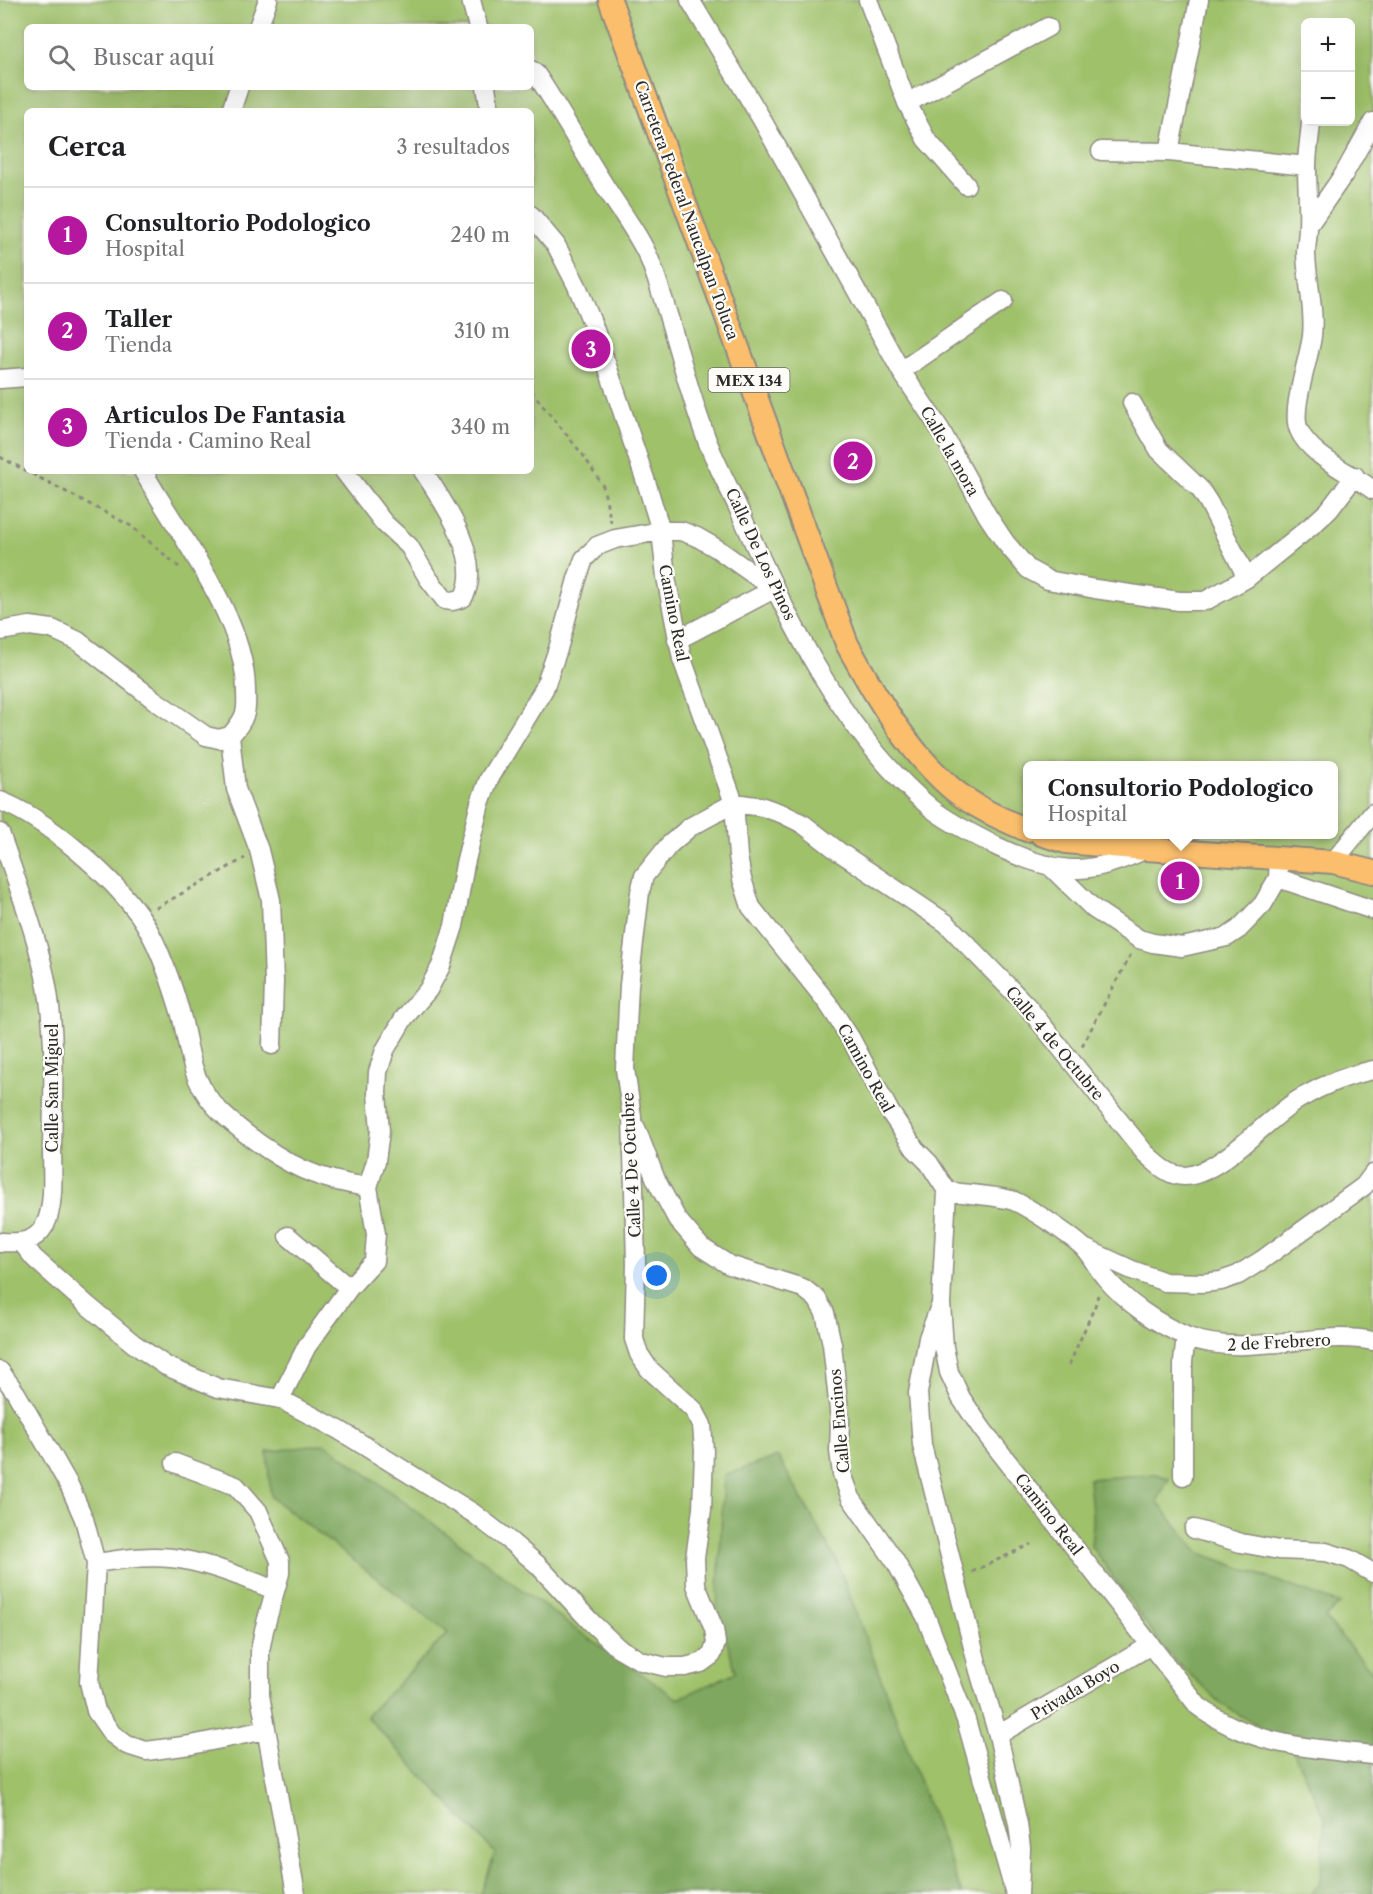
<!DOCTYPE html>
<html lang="es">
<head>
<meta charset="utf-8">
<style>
	:root { --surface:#fff; --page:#f2f2f2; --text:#202124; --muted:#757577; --line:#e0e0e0; --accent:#b5179e }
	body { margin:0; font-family:"Libre Caslon Text",serif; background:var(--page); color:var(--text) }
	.controls { position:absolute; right:18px; top:18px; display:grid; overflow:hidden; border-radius:9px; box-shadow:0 6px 24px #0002 }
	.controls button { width:54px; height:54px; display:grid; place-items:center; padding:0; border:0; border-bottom:2px solid var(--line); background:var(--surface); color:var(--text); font:30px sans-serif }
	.you { position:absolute; left:657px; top:1276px; width:21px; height:21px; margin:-15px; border:4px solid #fff; border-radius:50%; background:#1a73e8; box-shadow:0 0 0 9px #1a73e833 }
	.badge { display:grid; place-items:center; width:39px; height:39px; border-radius:50%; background:var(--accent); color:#fff; font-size:20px; font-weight:700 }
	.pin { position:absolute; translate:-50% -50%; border:3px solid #fff; box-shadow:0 2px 6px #0006 }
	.popup { position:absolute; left:1023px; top:761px; width:315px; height:78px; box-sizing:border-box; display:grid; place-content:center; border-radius:9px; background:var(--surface); filter:drop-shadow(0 2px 4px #0005); font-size:20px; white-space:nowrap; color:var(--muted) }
	.popup b { font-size:22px; color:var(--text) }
	.popup::after { content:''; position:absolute; left:50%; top:100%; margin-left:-12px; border:12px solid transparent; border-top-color:var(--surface) }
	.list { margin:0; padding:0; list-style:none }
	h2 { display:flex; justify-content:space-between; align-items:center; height:78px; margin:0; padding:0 24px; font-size:26px }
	h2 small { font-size:20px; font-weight:400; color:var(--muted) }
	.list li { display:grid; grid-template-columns:39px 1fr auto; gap:18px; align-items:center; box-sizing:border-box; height:96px; padding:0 24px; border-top:2px solid var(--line) }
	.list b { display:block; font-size:22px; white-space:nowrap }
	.list p { margin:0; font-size:20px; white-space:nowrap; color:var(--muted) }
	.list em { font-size:20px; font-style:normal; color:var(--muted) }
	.icon { flex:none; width:33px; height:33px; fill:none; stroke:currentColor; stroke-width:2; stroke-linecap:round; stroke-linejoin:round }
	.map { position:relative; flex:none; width:1373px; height:1894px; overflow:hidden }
	.search { position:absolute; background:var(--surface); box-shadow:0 6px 24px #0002; left:24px; top:24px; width:510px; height:66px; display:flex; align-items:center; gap:15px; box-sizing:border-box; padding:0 21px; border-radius:9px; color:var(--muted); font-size:22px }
	.panel { position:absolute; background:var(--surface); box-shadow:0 6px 24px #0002; left:24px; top:108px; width:510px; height:366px; border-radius:9px }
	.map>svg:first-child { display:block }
</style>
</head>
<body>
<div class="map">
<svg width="1373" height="1894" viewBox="0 0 1373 1894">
	<rect width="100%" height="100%" fill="#fdfcf7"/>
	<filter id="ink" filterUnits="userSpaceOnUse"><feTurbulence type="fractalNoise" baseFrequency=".0167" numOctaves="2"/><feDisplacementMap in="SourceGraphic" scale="12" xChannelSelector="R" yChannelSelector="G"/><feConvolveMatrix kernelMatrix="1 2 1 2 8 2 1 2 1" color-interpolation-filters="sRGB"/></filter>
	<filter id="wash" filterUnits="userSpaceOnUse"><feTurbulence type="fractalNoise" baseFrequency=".008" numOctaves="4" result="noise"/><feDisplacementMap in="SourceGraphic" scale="24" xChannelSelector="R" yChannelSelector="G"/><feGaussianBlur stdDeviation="1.35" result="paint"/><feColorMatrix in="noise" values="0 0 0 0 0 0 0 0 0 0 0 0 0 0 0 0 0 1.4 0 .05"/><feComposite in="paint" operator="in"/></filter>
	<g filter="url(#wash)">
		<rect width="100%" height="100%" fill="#f3ebd4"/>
		<path fill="#9fc16a" stroke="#65764a" stroke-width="1.5" fill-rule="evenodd" d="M0,0H1373V1894H0ZM1306,22H1350V122H1306ZM27,27H531V87H27ZM27,111H531V471H27ZM1027,766H1333V834H1027Z"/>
		<path fill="#7fa75e" stroke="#556944" stroke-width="1.5" d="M326,1444L571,1626L678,1699L736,1672L717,1609L724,1475L778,1457L836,1559L962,1894H481L495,1853L366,1716L448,1633L271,1497L267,1452Z
			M1155,1474L1169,1478L1157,1502L1200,1553L1340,1604L1325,1618L1373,1673V1894H1311L1320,1883L1325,1818L1290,1745L1223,1705L1167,1653L1091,1546L1093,1524L1089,1479Z"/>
	</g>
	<g filter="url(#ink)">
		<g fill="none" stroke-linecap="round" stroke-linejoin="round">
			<g stroke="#8f8b80" stroke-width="21">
				<path id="minor" d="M471,0L478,27
					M690,0L761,118L901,371L940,429L987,515L1005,542L1028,569L1048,580L1095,589L1179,601H1205L1247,578L1316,522L1329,510L1355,476
					M868,0L907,103L926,139L966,185
					M258,27L268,0
					M531,70L536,74C562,113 584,154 610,194C624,216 641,238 651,263C673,322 685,384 708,443C719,470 733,495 744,521C788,621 845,737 931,808C948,822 976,836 996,846C1021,858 1051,870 1079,869C1102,868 1125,859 1146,849
					M486,87L490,111
					M907,103L1048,27
					M231,111L239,87
					M1311,122C1310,137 1307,152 1307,167C1307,187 1309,207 1308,227C1308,236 1306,245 1306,254C1307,282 1315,309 1312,336C1309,360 1290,411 1299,430C1310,456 1351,473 1373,490
					M1101,151L1169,152L1307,166
					M1169,152L1199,0
					M531,215L556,245L577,286L595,330L648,488L661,531L666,577L682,659L734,803L738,856L742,879L751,907L827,1002L851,1039L890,1112L915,1149L929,1163L947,1191L941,1304L944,1347L949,1372L961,1398L982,1429L1198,1706C1251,1746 1309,1748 1373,1755
					M1308,226L1344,174L1373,122
					M901,371L1003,301
					M0,379L27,377
					M1132,403L1159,450L1200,489L1209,503L1247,578
					M143,471C178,534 245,617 246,690C246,698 247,706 245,713C242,723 236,729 230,736
					M344,471L384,523L409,546L428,578L445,600L453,601L463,598C485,561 443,501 423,471
					M0,631L30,626L52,629L78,641L153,699L206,736L219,739L230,736
					M677,640L774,589
					M230,736L236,789L259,850L271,900L274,982L272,1045
					M0,801C46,818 111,876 140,916C158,942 170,978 179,1008C188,1036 188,1066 204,1091C214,1108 230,1121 245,1133C286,1165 317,1180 368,1187
					M0,833C16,880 34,927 45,976C57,1033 53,1090 52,1148C52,1170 55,1206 45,1225C35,1243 20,1243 2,1242L0,1243
					M1333,862L1373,813
					M1049,865L1094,909L1139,939L1153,943L1182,947L1227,937L1239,929L1263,904L1278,878L1279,858
					M1278,878L1373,910
					M636,1128L656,1180L677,1219L701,1247L729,1265L803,1288L817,1299L825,1313L832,1344L840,1420L839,1451L842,1474L851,1498L895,1561L926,1617L966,1720L1015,1894
					M947,1191C964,1194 1001,1196 1014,1201C1030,1208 1070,1235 1083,1247C1091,1255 1096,1267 1104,1276C1125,1302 1157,1324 1188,1337C1247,1359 1312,1329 1373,1341
					M288,1236L349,1288
					M22,1243L34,1258L87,1305L134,1344L166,1366L218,1388L280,1399L339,1430L473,1513L511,1542L538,1565L590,1621L617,1647L641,1661L666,1667H685L701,1663L712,1655L716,1643L714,1629L696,1585L695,1558L702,1509L704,1451L702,1425L694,1410L649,1369L639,1354L634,1339L636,1264L632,1117L625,1069L629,985L640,892L644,876L669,845L690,827L734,803L763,807L783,814L803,824L838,851L946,923L1027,1006L1145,1153C1156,1163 1168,1176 1184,1176C1219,1176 1268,1117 1301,1098C1323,1085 1348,1075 1373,1070
					M1084,1248L1132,1270L1165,1282L1203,1283L1221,1281L1238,1275L1262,1260L1364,1186L1373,1174
					M939,1309L928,1338L918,1393L922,1445L979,1671L998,1735L1018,1824L1021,1848L1019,1894
					M0,1371L16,1393L52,1455L70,1487L84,1519L96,1563L89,1682L96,1711L112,1734L127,1745L146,1751L191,1745L266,1730
					M280,1399L307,1346L349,1288L374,1261L376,1234L368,1187L376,1161L380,1131L377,1093L378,1072L385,1050L404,1018L428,990L441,966L454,926L465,864L480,803L489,779L544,689L558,649L577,579L584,559L597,546L615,539L661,531H681L697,537L716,548L774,589
					M175,1463L236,1486L258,1511L280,1561V1573L264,1630L260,1651V1695L296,1894
					M1183,1476V1362L1186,1336
					M1194,1529L1241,1543L1279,1550L1326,1552L1349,1559L1373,1573
					M96,1563C125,1558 157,1554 185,1560C216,1566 246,1578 274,1590
					M998,1735L1151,1645"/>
			</g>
			<g stroke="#8f8b80" stroke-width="26">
				<path id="major" d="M610,0L847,644C876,697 905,747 950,787C972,806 1001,819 1027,830
					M1041,834L1066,842L1146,849L1333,862L1373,872"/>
			</g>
			<path stroke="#8f8b80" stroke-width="3" stroke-dasharray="4.5 4.5" stroke-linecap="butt" d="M531,391L583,455L603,486L611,522
				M0,457L131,526L179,567
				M156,908L245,858
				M1082,1046L1131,954
				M1069,1365L1095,1306L1098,1295
				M972,1572L1031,1544"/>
			<use href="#minor" stroke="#fff" stroke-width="18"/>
			<use href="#major" stroke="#fabe6d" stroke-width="22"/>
		</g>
	</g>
	<g text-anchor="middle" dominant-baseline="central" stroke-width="4.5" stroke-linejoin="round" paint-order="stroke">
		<rect fill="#fdfcf7" stroke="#6a6a68" stroke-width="1.5" x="708.5" y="368" width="81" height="24" rx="4.5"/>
		<g font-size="15" font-weight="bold" fill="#2b2b2b">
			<text x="749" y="380">MEX 134</text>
		</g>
		<g font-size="16" fill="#2b2b2b" stroke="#fdfcf7">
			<text transform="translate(687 210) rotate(70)">Carretera Federal Naucalpan Toluca</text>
			<text transform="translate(950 451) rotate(60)">Calle la mora</text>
			<text transform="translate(761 554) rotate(65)">Calle De Los Pinos</text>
			<text transform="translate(674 613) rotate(79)">Camino Real</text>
			<text transform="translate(1055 1043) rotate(50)">Calle 4 de Octubre</text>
			<text transform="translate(866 1068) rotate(61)">Camino Real</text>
			<text transform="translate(52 1088) rotate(-90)">Calle San Miguel</text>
			<text transform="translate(631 1165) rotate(-93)">Calle 4 De Octubre</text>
			<text transform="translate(1279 1342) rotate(-3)">2 de Frebrero</text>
			<text transform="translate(839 1421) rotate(-95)">Calle Encinos</text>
			<text transform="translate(1049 1514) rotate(52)">Camino Real</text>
			<text transform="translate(1075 1690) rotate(-31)">Privada Boyo</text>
		</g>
	</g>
</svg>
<div class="controls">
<button>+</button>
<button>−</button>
</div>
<div class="you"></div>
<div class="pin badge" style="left:1180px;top:881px">1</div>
<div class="popup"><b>Consultorio Podologico</b>Hospital</div>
<div class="pin badge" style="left:853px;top:461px">2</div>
<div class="pin badge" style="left:591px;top:349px">3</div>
<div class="search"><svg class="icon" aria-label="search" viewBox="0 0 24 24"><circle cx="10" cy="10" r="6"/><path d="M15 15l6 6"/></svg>Buscar aquí</div>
<section class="panel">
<h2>Cerca<small>3 resultados</small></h2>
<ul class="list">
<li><span class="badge">1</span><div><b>Consultorio Podologico</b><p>Hospital</p></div><em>240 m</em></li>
<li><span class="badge">2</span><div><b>Taller</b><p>Tienda</p></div><em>310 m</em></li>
<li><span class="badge">3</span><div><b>Articulos De Fantasia</b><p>Tienda · Camino Real</p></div><em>340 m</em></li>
</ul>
</section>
</div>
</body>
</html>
